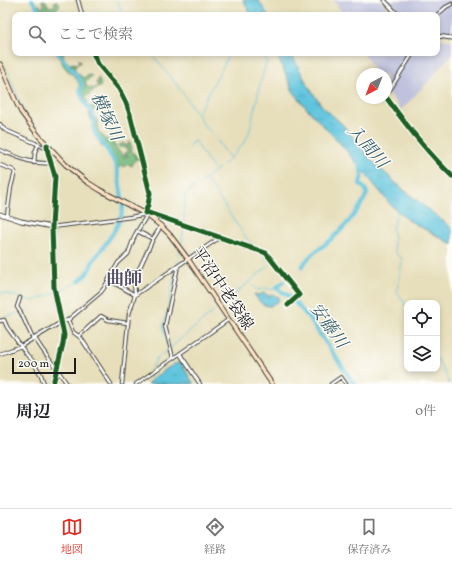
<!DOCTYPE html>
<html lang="ja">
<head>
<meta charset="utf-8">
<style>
	:root { --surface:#fff; --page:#f2f2f2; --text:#202124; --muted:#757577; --line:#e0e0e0; --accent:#d93025 }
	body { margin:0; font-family:Vollkorn,"Noto Serif JP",serif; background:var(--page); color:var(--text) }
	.controls { position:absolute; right:12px; bottom:12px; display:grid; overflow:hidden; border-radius:8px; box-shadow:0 2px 6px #0003 }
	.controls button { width:36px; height:36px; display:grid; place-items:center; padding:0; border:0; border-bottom:1px solid var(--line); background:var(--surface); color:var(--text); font:20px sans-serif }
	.compass { position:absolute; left:356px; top:68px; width:36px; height:36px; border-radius:50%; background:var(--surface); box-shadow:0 2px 6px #0003; rotate:222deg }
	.scale { position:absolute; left:12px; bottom:10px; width:64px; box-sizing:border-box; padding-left:4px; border:2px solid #1c1c1c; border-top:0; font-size:11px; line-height:14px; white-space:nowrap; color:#1c1c1c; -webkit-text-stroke:3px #fdfcf7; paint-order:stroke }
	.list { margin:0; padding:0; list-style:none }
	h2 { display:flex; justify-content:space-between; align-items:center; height:52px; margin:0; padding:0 16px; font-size:17px }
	h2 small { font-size:13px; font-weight:400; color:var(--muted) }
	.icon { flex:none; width:22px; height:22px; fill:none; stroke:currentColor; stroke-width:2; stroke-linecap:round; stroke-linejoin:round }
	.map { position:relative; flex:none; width:452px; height:384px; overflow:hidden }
	.search { position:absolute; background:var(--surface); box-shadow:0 2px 6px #0003; left:12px; right:12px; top:12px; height:44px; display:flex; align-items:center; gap:10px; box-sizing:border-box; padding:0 14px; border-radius:8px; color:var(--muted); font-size:15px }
	.sheet { height:124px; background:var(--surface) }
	nav { display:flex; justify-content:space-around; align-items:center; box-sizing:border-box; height:56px; border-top:1px solid var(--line); background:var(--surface); font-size:11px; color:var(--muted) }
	nav a { display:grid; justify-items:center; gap:2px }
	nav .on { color:var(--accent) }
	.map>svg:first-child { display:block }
</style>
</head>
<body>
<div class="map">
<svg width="452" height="384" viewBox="0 0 452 384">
	<defs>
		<pattern id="forest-firs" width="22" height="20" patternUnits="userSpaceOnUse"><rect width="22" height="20" fill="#72b578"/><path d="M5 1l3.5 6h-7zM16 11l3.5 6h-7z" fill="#5d9262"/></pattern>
		<pattern id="water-ripples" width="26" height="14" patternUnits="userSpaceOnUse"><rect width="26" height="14" fill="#5fc4dd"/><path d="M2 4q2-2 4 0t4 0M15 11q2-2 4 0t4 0" fill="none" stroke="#52a8bd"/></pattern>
	</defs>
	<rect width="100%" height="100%" fill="#fdfcf7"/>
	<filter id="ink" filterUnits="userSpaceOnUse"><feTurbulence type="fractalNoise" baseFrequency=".025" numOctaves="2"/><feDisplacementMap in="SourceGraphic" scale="8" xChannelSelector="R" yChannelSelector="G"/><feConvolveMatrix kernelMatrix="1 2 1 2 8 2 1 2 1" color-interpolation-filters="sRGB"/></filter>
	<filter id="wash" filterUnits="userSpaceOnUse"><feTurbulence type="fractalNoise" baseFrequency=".012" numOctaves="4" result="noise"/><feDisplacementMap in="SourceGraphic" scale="16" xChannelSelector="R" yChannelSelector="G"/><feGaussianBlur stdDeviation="0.9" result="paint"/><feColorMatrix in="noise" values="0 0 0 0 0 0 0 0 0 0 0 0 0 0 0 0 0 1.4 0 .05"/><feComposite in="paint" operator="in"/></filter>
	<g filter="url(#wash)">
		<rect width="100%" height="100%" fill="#e7dfbb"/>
		<path fill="#c0c2dd" d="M334,0H380L393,15H343Z
			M387,0H452V35L437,32V15H403Z
			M437,38L452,41V54L426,84L401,110L386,89V74H376L364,53H437Z"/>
		<path fill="url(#forest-firs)" stroke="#47684a" d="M42,0L46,1L49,7L54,6L55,4L54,3L56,0L59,3L60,5L56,10L50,12L51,15H40L39,13L40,10L37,5H40L41,7L43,8L44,6Z
			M56,53H64L63,54C64,59 65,59 68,62L69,64L74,63L76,64L79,62L78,60H80L81,61L80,63L76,65L74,69L78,74L80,75V77L81,76L83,78L89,75L92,76L85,83L87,87L91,88L93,89L98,86V84H96L98,78L99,79L101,86L91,92L89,95L85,97V99L88,101L87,103L88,105L91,107L98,104L99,105L95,107V109L93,110L95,118C99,121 98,126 98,131L107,140H111L120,153H121L122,155H124L123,156L124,158L125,157V153L128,152L127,150L125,149V147H122L121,148L118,146V145L123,143L126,145L127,147L129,142H130L132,149L131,151L136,155V158H140V159C133,159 135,161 132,166L128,164L124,167L121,166L119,168L115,167L116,165H114C112,159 106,148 101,146V142L98,139V136H95L92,128L93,124L89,113L90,111C85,106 81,98 79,90C79,88 80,86 79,84C77,78 72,74 67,70C63,65 60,60 57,54Z"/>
		<path fill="url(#water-ripples)" stroke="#3e707c" d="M243,0H258L268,15H251Z
			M275,53H291L308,86L322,106L343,125L372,161L406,192L452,228V244L408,220L391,205L339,142L308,110L293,91L278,57Z
			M264,293L269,296L273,294L275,296L279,297L278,302L274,303L271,306C261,306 259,301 254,294L259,295Z
			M180,362L194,384H147C156,376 168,366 180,362Z"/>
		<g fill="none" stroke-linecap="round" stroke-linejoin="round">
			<path stroke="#5fc4dd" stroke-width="1" d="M117,0L123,15
				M151,53L153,55
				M155,58L177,85L198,115L204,126L211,132L230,158
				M0,60L8,72L24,113
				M198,113L230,53
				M32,123L51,146V147
				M189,148L191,143L195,141L214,170
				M50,150L57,175L56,178
				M223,164L229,160L244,143L249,133L261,81L267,60L265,58L267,53
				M206,179L247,239L256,248L265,251L264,255L271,264L249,282
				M397,209L396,218L392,228L394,237V251L402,259L401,267L397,291L407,308
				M184,224L185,194L206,178L218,168
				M54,227L56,292
				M181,247L184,227
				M177,265L180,250
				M0,292L33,301L55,293
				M58,292L79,281
				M58,301C61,314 68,329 65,343
				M168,306L176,268
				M221,306L249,282L257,290H260L266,288L272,290L276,288
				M167,311L163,327L173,364
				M0,319L18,313
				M171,347L218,308
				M437,358L447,378L449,384
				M151,380L150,373L156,359L169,349
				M55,384L57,373"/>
			<path stroke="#5fc4dd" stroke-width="4" d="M32,0L42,15
				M58,53L78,77L82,85C76,95 89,106 93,115C95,121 92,127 95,133C98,138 101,141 104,146C108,150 111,156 114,161C119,171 120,187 122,198
				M302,267C308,256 318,250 327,243C342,231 359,211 367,194L366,190L360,184V182L362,177L360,164
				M79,281C83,278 87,275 89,270C91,267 91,264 93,261C104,245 123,225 123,204
				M283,282L276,288L289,296L309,318L354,384"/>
		</g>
	</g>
	<g filter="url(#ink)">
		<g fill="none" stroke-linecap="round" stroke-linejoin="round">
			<g stroke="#3a3934" stroke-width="4.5">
				<path id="minor" d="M78,0L82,15
					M437,15L446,7L452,4
					M93,53L98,64L122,93L130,114L150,193L145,213
					M389,91L413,53
					M0,124L2,127L5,130L35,143L47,149
					M0,150C17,157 33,165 51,163
					M34,163L35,152L38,145
					M0,165L13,170L15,172L11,187L7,216
					M146,212L266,253L299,295L288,305
					M52,227L131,217L146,214
					M137,231L153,239
					M109,280L135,295L219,238
					M20,298L17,307L21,313L33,339
					M68,320L73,332L81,338L111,384
					M0,321L4,320L7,327L27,355L32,360L41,375L44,384
					M79,336L101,316L108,320L128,323
					M35,338C44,354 57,368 67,384
					M0,354L21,346L60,323L68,320L101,292L104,288L118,263L128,254L135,235L147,215
					M180,354L200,384
					M173,358L165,326L178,266
					M122,384L129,314L135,295L134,280L153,239L161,226
					M136,384L228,320
					M331,384L341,377L346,384"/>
			</g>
			<g stroke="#3a3934" stroke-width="5">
				<path id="tertiary" d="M384,0L398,15
					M437,36L452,38
					M47,145C47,156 53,166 55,177L52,227L54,287L64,335L63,344L53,384
					M0,214L21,221L52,227"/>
			</g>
			<g stroke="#3a3934" stroke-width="5.5">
				<path id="secondary" d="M0,64L2,68L17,104L21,112L38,135L66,165L87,182L100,190L147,215L161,226L170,235L188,259L272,384"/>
			</g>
			<use href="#minor" stroke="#fff" stroke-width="2.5"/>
			<use href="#tertiary" stroke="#fff" stroke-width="3"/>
			<use href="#secondary" stroke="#ffe4c6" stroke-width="3.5"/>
			<g stroke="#fdfcf7" stroke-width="8">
				<path id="cycleway" d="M93,53L98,64L119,89L126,103L130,114L150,193L148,205L145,213
					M386,97C406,125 427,152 452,176
					M47,145C47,156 53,166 55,177L52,227L54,287L64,335L63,344L53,384
					M146,212L266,253L299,295L288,305"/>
			</g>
			<use href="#cycleway" stroke="#1b5e20" stroke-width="5"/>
		</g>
	</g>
	<g text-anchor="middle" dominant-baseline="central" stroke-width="3" stroke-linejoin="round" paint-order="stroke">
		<g font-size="16" fill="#1c1c1c" stroke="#fdfcf7">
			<text transform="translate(222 289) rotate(56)">平沼中老袋線</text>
		</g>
		<g font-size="17" font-style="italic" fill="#375f69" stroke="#fdfcf7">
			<text transform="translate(106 117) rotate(65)">横塚川</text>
			<text transform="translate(367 147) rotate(49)">入間川</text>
			<text transform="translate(328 326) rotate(54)">安藤川</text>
		</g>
		<g font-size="18" font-weight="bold" fill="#534f68" stroke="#fdfcf7">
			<text x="124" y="279">曲師</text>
		</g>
	</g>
</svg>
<div class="controls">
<button><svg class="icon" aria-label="locate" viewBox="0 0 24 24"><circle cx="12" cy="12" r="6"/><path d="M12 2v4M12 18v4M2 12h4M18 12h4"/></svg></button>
<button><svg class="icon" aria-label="layers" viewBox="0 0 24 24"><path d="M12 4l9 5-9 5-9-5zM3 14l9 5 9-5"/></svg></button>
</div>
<svg class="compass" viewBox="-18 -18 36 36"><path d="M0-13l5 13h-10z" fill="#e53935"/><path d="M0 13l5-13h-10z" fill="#757577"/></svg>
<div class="scale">200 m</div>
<div class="search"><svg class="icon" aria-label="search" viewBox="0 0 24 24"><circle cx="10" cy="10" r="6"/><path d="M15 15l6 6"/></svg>ここで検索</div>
</div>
<section class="sheet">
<h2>周辺<small>0件</small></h2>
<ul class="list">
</ul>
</section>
<nav>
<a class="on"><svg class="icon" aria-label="map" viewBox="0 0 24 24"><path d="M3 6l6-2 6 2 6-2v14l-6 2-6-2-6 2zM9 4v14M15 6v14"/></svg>地図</a>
<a><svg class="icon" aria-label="directions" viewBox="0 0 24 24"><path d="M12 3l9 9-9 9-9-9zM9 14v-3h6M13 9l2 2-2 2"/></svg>経路</a>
<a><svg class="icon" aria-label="saved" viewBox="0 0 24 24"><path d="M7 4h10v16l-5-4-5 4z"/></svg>保存済み</a>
</nav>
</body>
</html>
